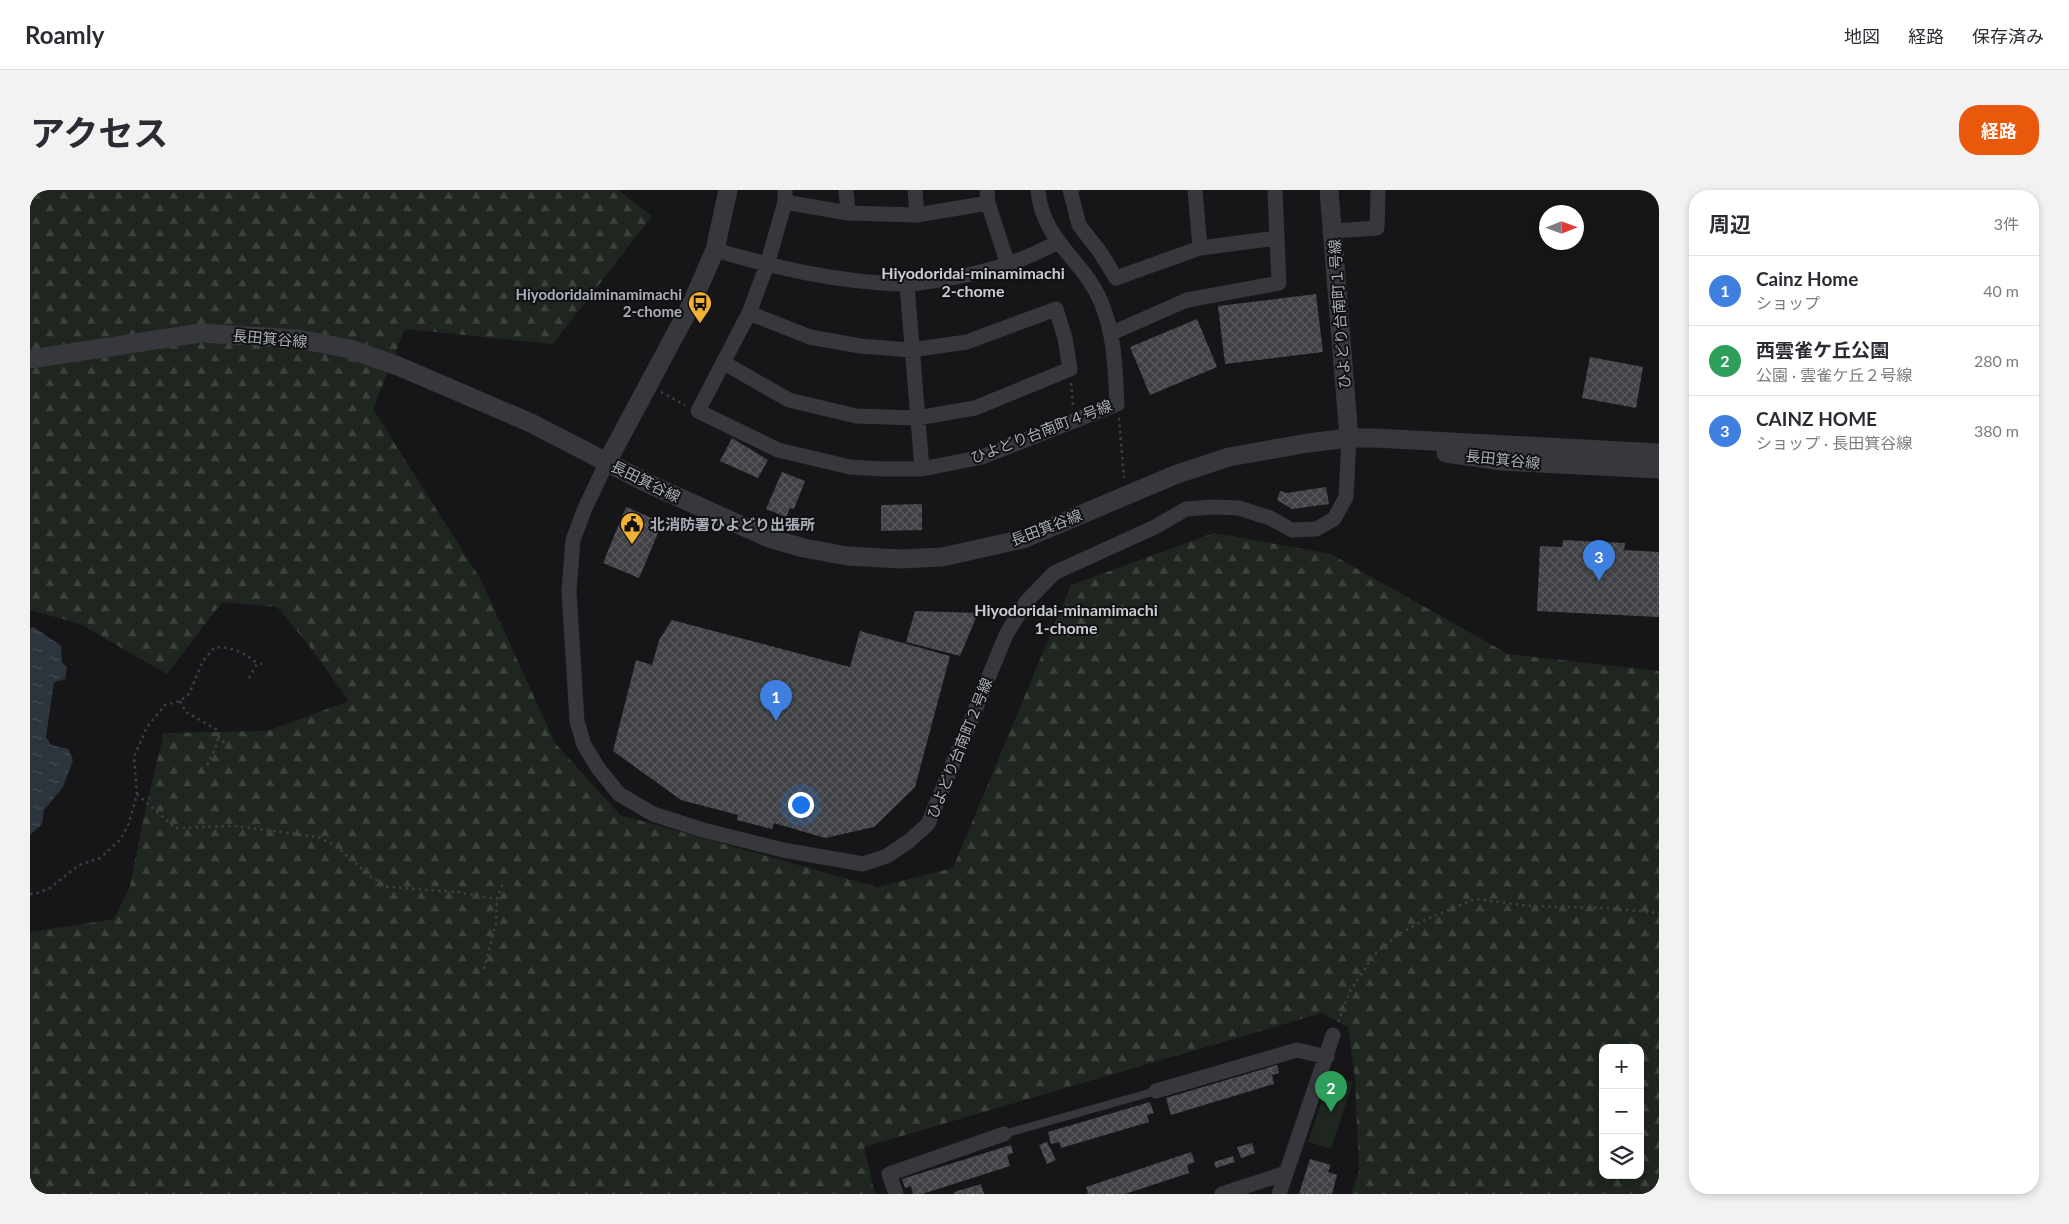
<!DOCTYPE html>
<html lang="ja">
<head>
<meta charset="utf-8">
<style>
	:root { --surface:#fff; --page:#f2f2f3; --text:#2b2b33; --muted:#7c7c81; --line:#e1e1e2; --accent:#ea580c }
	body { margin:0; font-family:Lato,"Noto Sans JP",sans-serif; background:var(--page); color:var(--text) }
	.controls { position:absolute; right:15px; bottom:15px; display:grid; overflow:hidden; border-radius:10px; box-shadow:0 2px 8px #0003 }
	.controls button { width:45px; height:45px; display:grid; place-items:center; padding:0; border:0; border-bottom:1px solid var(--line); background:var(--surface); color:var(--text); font:25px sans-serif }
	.compass { position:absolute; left:1509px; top:15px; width:45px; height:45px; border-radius:50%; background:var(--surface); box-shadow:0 2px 8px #0003; rotate:89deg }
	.you { position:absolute; left:770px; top:614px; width:18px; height:18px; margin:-12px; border:4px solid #fff; border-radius:50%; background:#1a73e8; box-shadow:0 0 0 8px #1a73e833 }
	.badge { display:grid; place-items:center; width:32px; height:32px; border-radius:50%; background:var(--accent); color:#fff; font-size:16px; font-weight:700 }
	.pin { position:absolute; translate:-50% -41px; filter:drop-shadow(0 1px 2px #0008) }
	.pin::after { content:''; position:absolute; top:26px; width:18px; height:15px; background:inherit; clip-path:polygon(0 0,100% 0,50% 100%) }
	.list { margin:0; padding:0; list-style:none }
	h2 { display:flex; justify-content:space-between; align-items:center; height:65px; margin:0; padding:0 20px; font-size:21px }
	h2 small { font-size:16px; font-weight:400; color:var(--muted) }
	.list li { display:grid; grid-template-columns:32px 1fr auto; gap:15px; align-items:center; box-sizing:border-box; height:70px; padding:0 20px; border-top:1px solid var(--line) }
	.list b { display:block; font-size:19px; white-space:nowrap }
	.list p { margin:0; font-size:16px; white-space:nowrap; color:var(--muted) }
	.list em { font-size:16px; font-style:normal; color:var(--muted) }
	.icon { flex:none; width:28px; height:28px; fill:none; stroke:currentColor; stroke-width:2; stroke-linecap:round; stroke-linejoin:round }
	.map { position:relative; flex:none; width:1629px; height:1004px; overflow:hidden; border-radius:20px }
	header { display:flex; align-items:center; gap:30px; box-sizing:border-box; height:70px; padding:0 25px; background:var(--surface); border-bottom:1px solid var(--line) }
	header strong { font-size:24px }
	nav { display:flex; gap:28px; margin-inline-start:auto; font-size:18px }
	.intro { display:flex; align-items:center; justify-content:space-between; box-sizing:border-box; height:120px; padding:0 30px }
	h1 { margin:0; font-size:35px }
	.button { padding:12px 22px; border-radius:20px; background:var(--accent); color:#fff; font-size:18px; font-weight:700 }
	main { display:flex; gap:30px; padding:0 30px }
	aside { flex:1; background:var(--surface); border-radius:20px; box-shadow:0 2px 8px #0003 }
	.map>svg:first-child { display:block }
</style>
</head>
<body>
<header>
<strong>Roamly</strong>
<nav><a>地図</a><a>経路</a><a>保存済み</a></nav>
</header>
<div class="intro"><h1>アクセス</h1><a class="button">経路</a></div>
<main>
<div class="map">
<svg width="1629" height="1004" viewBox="0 0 1629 1004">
	<defs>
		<pattern id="forest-firs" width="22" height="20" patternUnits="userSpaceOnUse" patternTransform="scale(1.25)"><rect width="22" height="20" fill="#1e261f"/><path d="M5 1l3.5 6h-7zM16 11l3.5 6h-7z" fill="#3c433d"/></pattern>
		<pattern id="water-ripples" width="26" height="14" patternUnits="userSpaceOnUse" patternTransform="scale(1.25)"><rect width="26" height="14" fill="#2c353c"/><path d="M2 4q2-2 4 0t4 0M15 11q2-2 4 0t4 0" fill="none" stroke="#485056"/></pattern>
		<pattern id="building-cross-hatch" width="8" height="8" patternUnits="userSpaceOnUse" patternTransform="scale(1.25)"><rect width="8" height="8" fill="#404145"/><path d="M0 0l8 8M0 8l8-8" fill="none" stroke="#595a5e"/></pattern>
	</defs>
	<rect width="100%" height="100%" fill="#161618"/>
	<path fill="url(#forest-firs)" fill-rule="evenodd" d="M0,0H588L622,26L523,154L375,139L343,219L451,390L525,553L590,625L847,697L923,678L1041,395L1184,343L1301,364L1478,464L1629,481V1004H1321L1329,982L1325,889L1318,837L1292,823L834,957L845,1004H0V742L84,729L100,696L114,626L134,543L237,541L319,511L277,453L247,417L192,412L137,484L50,434L0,420ZM1573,858H1610V985H1573Z"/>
	<path fill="#1e261f" d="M1301,885L1323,892L1301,959L1278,952Z"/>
	<path fill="url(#water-ripples)" d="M4,437L31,456L32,472L37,478L35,489L24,492L16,547L21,555L38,559L43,570L33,597L14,620L12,634L0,645V438Z"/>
	<path fill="url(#building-cross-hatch)" d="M1286,104L1293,162L1195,174L1188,116Z
		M1167,129L1187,177L1120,205L1100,157Z
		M1560,167L1613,177L1606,218L1552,208Z
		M702,248L738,270L728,288L690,271Z
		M752,282L775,291L764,319L760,318L756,327L736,319Z
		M1296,297L1299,314L1262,319L1247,310L1250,301L1257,303Z
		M892,314V340L851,341V315Z
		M596,317L624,329L623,333L631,336L609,388L573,373Z
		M1533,350L1595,353L1594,360L1629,362V427L1507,421L1510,356L1532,357Z
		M885,421L948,423L930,466L876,452Z
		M642,430L820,477L830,441L920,466L885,597L844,637L795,648L744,633L742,639L707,630L708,625L651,610L583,561L606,470L622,475L629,450Z
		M1247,875L1249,883L1242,885L1244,894L1141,925L1136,908Z
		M1120,912L1124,923L1117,925L1119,932L1031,958L1029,952L1021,954L1018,942Z
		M1017,952L1026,970L1017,974L1009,955Z
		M1222,953L1225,963L1211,968L1207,957Z
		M981,955L983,963L977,965L980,976L892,1004H883L881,996L875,998L872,989Z
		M1161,962L1165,972L1157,975L1159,983L1095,1004H1058L1056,997Z
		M1203,966L1205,972L1186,978L1184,972Z
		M1280,969L1301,975L1298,982L1307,985L1302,1004H1269Z
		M951,994L954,1004H924V1002Z"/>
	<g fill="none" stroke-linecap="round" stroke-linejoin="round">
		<path stroke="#3d3f44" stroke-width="2.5" stroke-dasharray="2.5 4" stroke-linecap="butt" d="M1041,193L1043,215
			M631,202L655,215
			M1089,228L1094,288
			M219,488L227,474H232
			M150,511L156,522L189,541L187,554L176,578
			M188,546L196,555
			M107,604L145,638L204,636L288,647L306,656L341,687L358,697L427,702L467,709
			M0,704L7,703L20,698L49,675L70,668L90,650L99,633L107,604L104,567L117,537L135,515L150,511L159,504L173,471L184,458C198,455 217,463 227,474
			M454,779L466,733L467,709L473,693
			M1308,832L1320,801L1344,765L1368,745L1392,731L1445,709L1500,716L1577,718L1629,723"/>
		<path stroke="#37383d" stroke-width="8" d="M974,944L1126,901"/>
		<path stroke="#37383d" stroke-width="15" d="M755,0V12L737,75L719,123L668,221L748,260L820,277L853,279H892L952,267L1087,214C1085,180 1085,145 1071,112C1054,70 1012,51 1008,0
			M816,0L818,23
			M885,0L887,25
			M957,0L958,13L978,75
			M1042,0H1040L1049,35L1070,62L1086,88L1170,58L1247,48
			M1165,0L1170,58
			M755,12L818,23L887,25L958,13
			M1303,41L1347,38L1348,0
			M685,60C747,78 810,93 875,94C886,95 898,91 909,90C954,83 987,74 1028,52
			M877,95L892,279
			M1082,143L1157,110L1249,93L1245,0
			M694,173L759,210L826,226L887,228L945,218L1040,179L1035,148L1026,119L937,152L881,160L830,156L780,147L719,123
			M577,272L555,318L543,350L539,401L547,531L554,555L568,578L589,604L623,624L673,640L753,660L833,674L857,666L879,651L898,634L976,445L996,412L1024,383L1125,337L1156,319L1183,317L1209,318L1240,328L1262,340L1286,339L1304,329L1316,307L1319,248
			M1126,901L1267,860L1297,867
			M866,1004L859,984L974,944
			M1192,1004L1256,983
			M1249,1004L1303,845"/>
		<path stroke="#37383d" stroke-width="19" d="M1299,0L1319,248
			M0,169L171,143L268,149L320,159L368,176L501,233L617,293L739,348L774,358L817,366L871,369L912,367L993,349L1147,284L1199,267L1278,253L1319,248H1345L1629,263
			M1416,263L1472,271L1629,279
			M577,272L661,115L685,60L698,0"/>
	</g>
	<defs>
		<g id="bus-pin" transform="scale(1.25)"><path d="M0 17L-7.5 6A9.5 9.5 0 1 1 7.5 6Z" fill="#f2b134" stroke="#111113"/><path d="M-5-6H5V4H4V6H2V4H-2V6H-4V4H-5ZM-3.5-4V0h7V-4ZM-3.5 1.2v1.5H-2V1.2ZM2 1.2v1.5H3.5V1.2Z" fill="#111"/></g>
		<g id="civic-pin" transform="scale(1.25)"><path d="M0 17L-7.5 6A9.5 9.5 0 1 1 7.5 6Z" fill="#f2b134" stroke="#111113"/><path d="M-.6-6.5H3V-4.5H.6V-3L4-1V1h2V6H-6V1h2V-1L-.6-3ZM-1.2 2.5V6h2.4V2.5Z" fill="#111"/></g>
	</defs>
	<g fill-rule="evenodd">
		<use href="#bus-pin" x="670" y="113"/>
		<use href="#civic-pin" x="602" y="334"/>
	</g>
	<g text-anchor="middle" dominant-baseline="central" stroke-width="4" stroke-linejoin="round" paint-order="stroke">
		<g font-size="15" font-weight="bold" fill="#a8adb8" stroke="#111113" text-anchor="end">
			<text x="652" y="104">Hiyodoridaiminamimachi<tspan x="652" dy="17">2-chome</tspan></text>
			<text x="620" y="334" text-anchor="start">北消防署ひよどり出張所</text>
		</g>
		<g font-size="15" fill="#a8adb8" stroke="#111113">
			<text transform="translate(1309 124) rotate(-94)">ひよどり台南町１号線</text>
			<text transform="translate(240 148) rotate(5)">長田箕谷線</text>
			<text transform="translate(1011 241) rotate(-21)">ひよどり台南町４号線</text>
			<text transform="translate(1473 269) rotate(6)">長田箕谷線</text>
			<text transform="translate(616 291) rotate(26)">長田箕谷線</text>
			<text transform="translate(1016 337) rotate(-21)">長田箕谷線</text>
			<text transform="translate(929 558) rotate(-68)">ひよどり台南町２号線</text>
		</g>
		<g font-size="16" font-weight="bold" fill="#c9ccd4" stroke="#111113">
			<text x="943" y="82">Hiyodoridai-minamimachi<tspan x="943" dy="18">2-chome</tspan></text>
			<text x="1036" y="419">Hiyodoridai-minamimachi<tspan x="1036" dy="18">1-chome</tspan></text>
		</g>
	</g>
</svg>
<div class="controls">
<button>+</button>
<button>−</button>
<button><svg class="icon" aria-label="layers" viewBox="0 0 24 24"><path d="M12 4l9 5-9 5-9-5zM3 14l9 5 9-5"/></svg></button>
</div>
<svg class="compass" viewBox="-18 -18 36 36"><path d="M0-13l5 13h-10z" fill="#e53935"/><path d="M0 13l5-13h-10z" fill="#7c7c81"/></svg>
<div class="you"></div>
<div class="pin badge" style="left:746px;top:531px;background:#3f7fe0">1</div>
<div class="pin badge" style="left:1301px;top:922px;background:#2e9e5b">2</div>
<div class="pin badge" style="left:1569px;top:391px;background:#3f7fe0">3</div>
</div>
<aside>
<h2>周辺<small>3件</small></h2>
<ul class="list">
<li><span class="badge" style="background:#3f7fe0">1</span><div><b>Cainz Home</b><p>ショップ</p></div><em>40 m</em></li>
<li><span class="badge" style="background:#2e9e5b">2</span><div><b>西雲雀ケ丘公園</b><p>公園 · 雲雀ケ丘２号線</p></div><em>280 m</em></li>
<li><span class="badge" style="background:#3f7fe0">3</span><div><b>CAINZ HOME</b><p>ショップ · 長田箕谷線</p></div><em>380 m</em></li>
</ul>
</aside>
</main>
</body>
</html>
